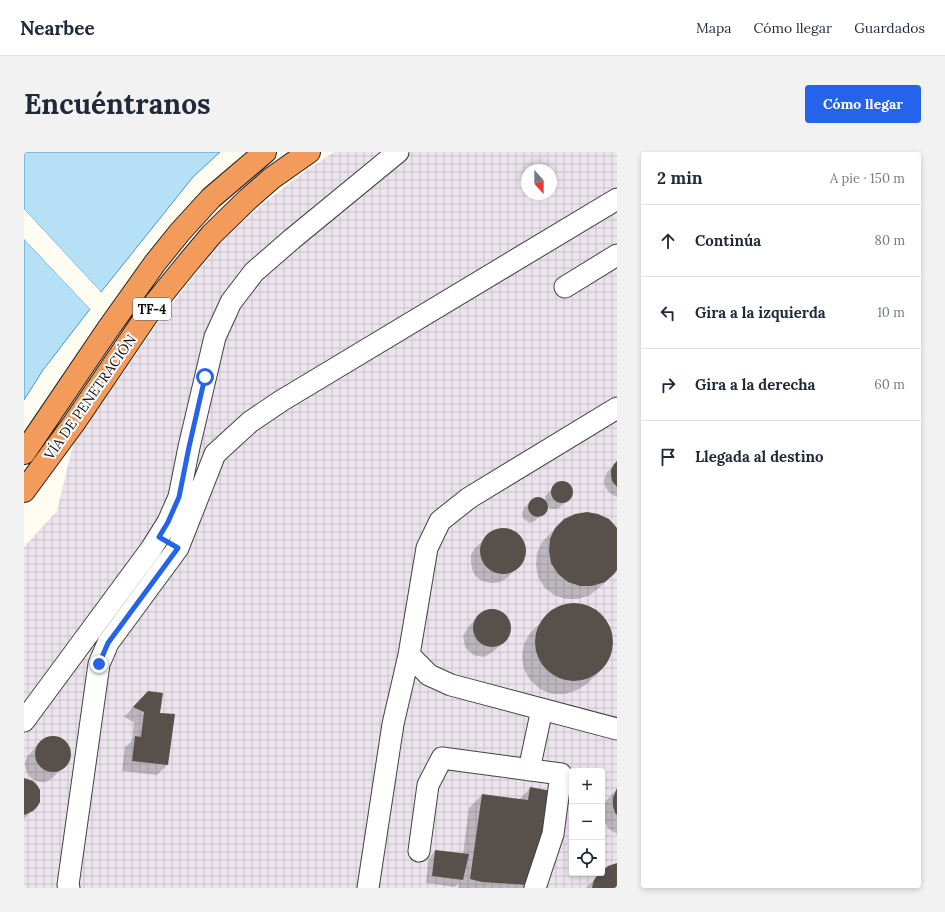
<!DOCTYPE html>
<html lang="es">
<head>
<meta charset="utf-8">
<style>
	:root { --surface:#fff; --page:#f2f2f3; --text:#1f2937; --muted:#747a83; --line:#e0e1e3; --accent:#2563eb }
	body { margin:0; font-family:Lora,serif; background:var(--page); color:var(--text) }
	.controls { position:absolute; right:12px; bottom:12px; display:grid; overflow:hidden; border-radius:4px; box-shadow:0 2px 6px #0003 }
	.controls button { width:36px; height:36px; display:grid; place-items:center; padding:0; border:0; border-bottom:1px solid var(--line); background:var(--surface); color:var(--text); font:20px sans-serif }
	.compass { position:absolute; left:497px; top:12px; width:36px; height:36px; border-radius:50%; background:var(--surface); box-shadow:0 2px 6px #0003; rotate:159deg }
	.stop { position:absolute; width:12px; height:12px; margin:-9px; border:3px solid #2563eb; border-radius:50%; background:#fff }
	.stop.end { background:#2563eb; border-color:#fff; box-shadow:0 1px 4px #0008 }
	.list { margin:0; padding:0; list-style:none }
	h2 { display:flex; justify-content:space-between; align-items:center; height:52px; margin:0; padding:0 16px; font-size:17px }
	h2 small { font-size:13px; font-weight:400; color:var(--muted) }
	.list li { display:grid; grid-template-columns:26px 1fr auto; gap:12px; align-items:center; box-sizing:border-box; height:72px; padding:0 16px; border-top:1px solid var(--line) }
	.list b { display:block; font-size:15px; white-space:nowrap }
	.list em { font-size:13px; font-style:normal; color:var(--muted) }
	.icon { flex:none; width:22px; height:22px; fill:none; stroke:currentColor; stroke-width:2; stroke-linecap:round; stroke-linejoin:round }
	.map { position:relative; flex:none; width:593px; height:736px; overflow:hidden; border-radius:4px }
	header { display:flex; align-items:center; gap:24px; box-sizing:border-box; height:56px; padding:0 20px; background:var(--surface); border-bottom:1px solid var(--line) }
	header strong { font-size:19px }
	nav { display:flex; gap:22px; margin-inline-start:auto; font-size:14px }
	.intro { display:flex; align-items:center; justify-content:space-between; box-sizing:border-box; height:96px; padding:0 24px }
	h1 { margin:0; font-size:28px }
	.button { padding:10px 18px; border-radius:4px; background:var(--accent); color:#fff; font-size:14px; font-weight:700 }
	main { display:flex; gap:24px; padding:0 24px }
	aside { flex:1; background:var(--surface); border-radius:4px; box-shadow:0 2px 6px #0003 }
	.map>svg:first-child { display:block }
</style>
</head>
<body>
<header>
<strong>Nearbee</strong>
<nav><a>Mapa</a><a>Cómo llegar</a><a>Guardados</a></nav>
</header>
<div class="intro"><h1>Encuéntranos</h1><a class="button">Cómo llegar</a></div>
<main>
<div class="map">
<svg width="593" height="736" viewBox="0 0 593 736">
	<defs>
		<pattern id="industrial-grid" width="8" height="8" patternUnits="userSpaceOnUse"><rect width="8" height="8" fill="#ece4ed"/><path d="M0 4h8M4 0v8" fill="none" stroke="#c9c2ca"/></pattern>
	</defs>
	<rect width="100%" height="100%" fill="#fffcf1"/>
	<path fill="url(#industrial-grid)" fill-rule="evenodd" d="M310,0H593V736H0V395L33,359L49,293L142,159L200,87L240,51L280,20ZM503,18H527V42H503ZM548,619H578V721H548Z"/>
	<path fill="#b6e0f6" stroke="#3e99cc" d="M0,0H196L169,25L77,140L0,57Z
		M0,87L66,157L19,218L0,248Z"/>
	<path fill="#fffcf1" d="M0,57L77,140L76,142L0,60Z
		M0,85L67,155L66,157L0,87Z"/>
	<path fill="#0003" d="M593,310V345L589,343L585,340L582,336L580,331L581,325L583,320Z
		M539,330L545,333L547,339L546,345L534,357H528L525,356L522,352V357L511,369L506,371L504,370L499,366L498,361L501,355L508,348L511,346H516L521,350V344L533,332Z
		M540,368L593,377V416L590,422L576,435L566,443L554,447H542L530,443L521,436L514,425L512,413L513,401L518,390Z
		M479,377L486,378L493,382L498,387L501,394V402L498,409L483,426L476,430L469,431L462,430L456,428L451,423L448,417L447,410V403L450,397L466,382L472,378Z
		M552,452L564,455L575,461L583,470L587,481L588,493L585,506L578,517L564,531L553,538L541,542H528L516,537L506,528L500,517L498,505L500,492L506,481L529,459L540,454Z
		M465,458L476,460L484,468L486,479L481,489L470,499L460,505L449,503L441,495L439,484L445,474L455,463Z
		M114,550L135,561L143,613L133,623L98,619L101,595L108,589L110,570L100,565Z
		M26,585H32L37,586L42,590L45,595L46,601L45,607L42,613L27,627L21,630H16L10,628L6,625L3,620L1,615V610L3,605L16,590L21,586Z
		M0,627L12,654L0,667Z
		M506,636L504,733L500,736H434L435,731L431,735L402,731L405,706L411,699L439,702L445,656L458,643L495,648Z
		M593,637V682L585,677L581,671L579,664V657L581,650Z
		M593,712V736H562L577,721H578V720Z"/>
	<path fill="#58504b" d="M593,309V335L588,329L587,323V318L590,312Z
		M527 340a11 11 0 1 1 22 0a11 11 0 1 1-22 0Z
		M504 355a10 10 0 1 1 20 0a10 10 0 1 1-20 0Z
		M563,360L574,362L585,367L593,376V418L590,422L581,430L568,434H556L544,430L534,422L527,411L525,399L526,387L531,376L540,367L551,362Z
		M456 399a23 23 0 1 1 46 0a23 23 0 1 1-46 0Z
		M511 490a39 39 0 1 1 78 0a39 39 0 1 1-78 0Z
		M449 476a19 19 0 1 1 38 0a19 19 0 1 1-38 0Z
		M124,539L139,541L136,561L151,562L144,613L108,609L111,584L117,585L120,560L109,555Z
		M11 602a18 18 0 1 1 36 0a18 18 0 1 1-36 0Z
		M0,626L9,629L13,633L16,638V650L13,655L9,659L0,663Z
		M506,635L533,640L505,733L458,730L446,727L458,642L504,648Z
		M593,636V663L591,661L589,654V646Z
		M411,698L445,702L439,728L408,724Z
		M593,711V736H568L570,728L575,721H578V719L584,714Z"/>
	<g fill="none" stroke-linecap="round" stroke-linejoin="round">
		<g stroke="#424242" stroke-width="23">
			<path id="minor" d="M541,135L593,103
				M593,256L445,346L416,369L403,396L385,503L405,523L427,533L593,577
				M0,569L127,397L144,370L155,345L165,295L191,185L207,150L230,120L268,87L374,0
				M505,618L518,557
				M395,699L404,633L418,606L537,622L529,682L511,736
				M45,736L44,733L75,512L84,491L154,396L191,302L226,270L257,249L593,47
				M344,736L369,572L385,503"/>
		</g>
		<g stroke="#202020" stroke-width="24">
			<path id="highway" d="M0,301L84,177L131,111L156,80L187,46L241,0
				M0,339L50,271L132,150L162,113L188,82L224,47L248,26L285,0"/>
		</g>
		<use href="#minor" stroke="#fff" stroke-width="21"/>
		<use href="#highway" stroke="#f39b5b" stroke-width="22"/>
	</g>
	<g fill="none" stroke-linecap="round" stroke-linejoin="round">
		<path stroke="#2563eb" stroke-width="5" d="M75,512L84,491L154,396L135,385L144,370L155,345L165,295L181,225"/>
	</g>
	<g text-anchor="middle" dominant-baseline="central" stroke-width="4" stroke-linejoin="round" paint-order="stroke">
		<rect fill="#fff" stroke="#575757" stroke-width="1" x="109" y="146" width="38" height="22" rx="3"/>
		<g font-size="13" font-weight="bold" fill="#0f0f0f">
			<text x="128" y="157">TF-4</text>
		</g>
		<g font-size="14" fill="#0f0f0f" stroke="#fff">
			<text transform="translate(66 245) rotate(-55)">VÍA DE PENETRACIÓN</text>
		</g>
	</g>
</svg>
<div class="controls">
<button>+</button>
<button>−</button>
<button><svg class="icon" aria-label="locate" viewBox="0 0 24 24"><circle cx="12" cy="12" r="6"/><path d="M12 2v4M12 18v4M2 12h4M18 12h4"/></svg></button>
</div>
<svg class="compass" viewBox="-18 -18 36 36"><path d="M0-13l5 13h-10z" fill="#e53935"/><path d="M0 13l5-13h-10z" fill="#747a83"/></svg>
<div class="stop" style="left:181px;top:225px"></div>
<div class="stop end" style="left:75px;top:512px"></div>
</div>
<aside>
<h2>2 min<small>A pie · 150 m</small></h2>
<ul class="list">
<li><svg class="icon" aria-label="ahead" viewBox="0 0 24 24"><path d="M12 20V5M6 11l6-6 6 6"/></svg><div><b>Continúa</b></div><em>80 m</em></li>
<li><svg class="icon" aria-label="left" viewBox="0 0 24 24"><path d="M17 20v-9H6M10 6l-5 5 5 5"/></svg><div><b>Gira a la izquierda</b></div><em>10 m</em></li>
<li><svg class="icon" aria-label="right" viewBox="0 0 24 24"><path d="M7 20v-9h11M14 6l5 5-5 5"/></svg><div><b>Gira a la derecha</b></div><em>60 m</em></li>
<li><svg class="icon" aria-label="arrive" viewBox="0 0 24 24"><path d="M6 21V4h12l-3 4 3 4H6"/></svg><div><b>Llegada al destino</b></div></li>
</ul>
</aside>
</main>
</body>
</html>
